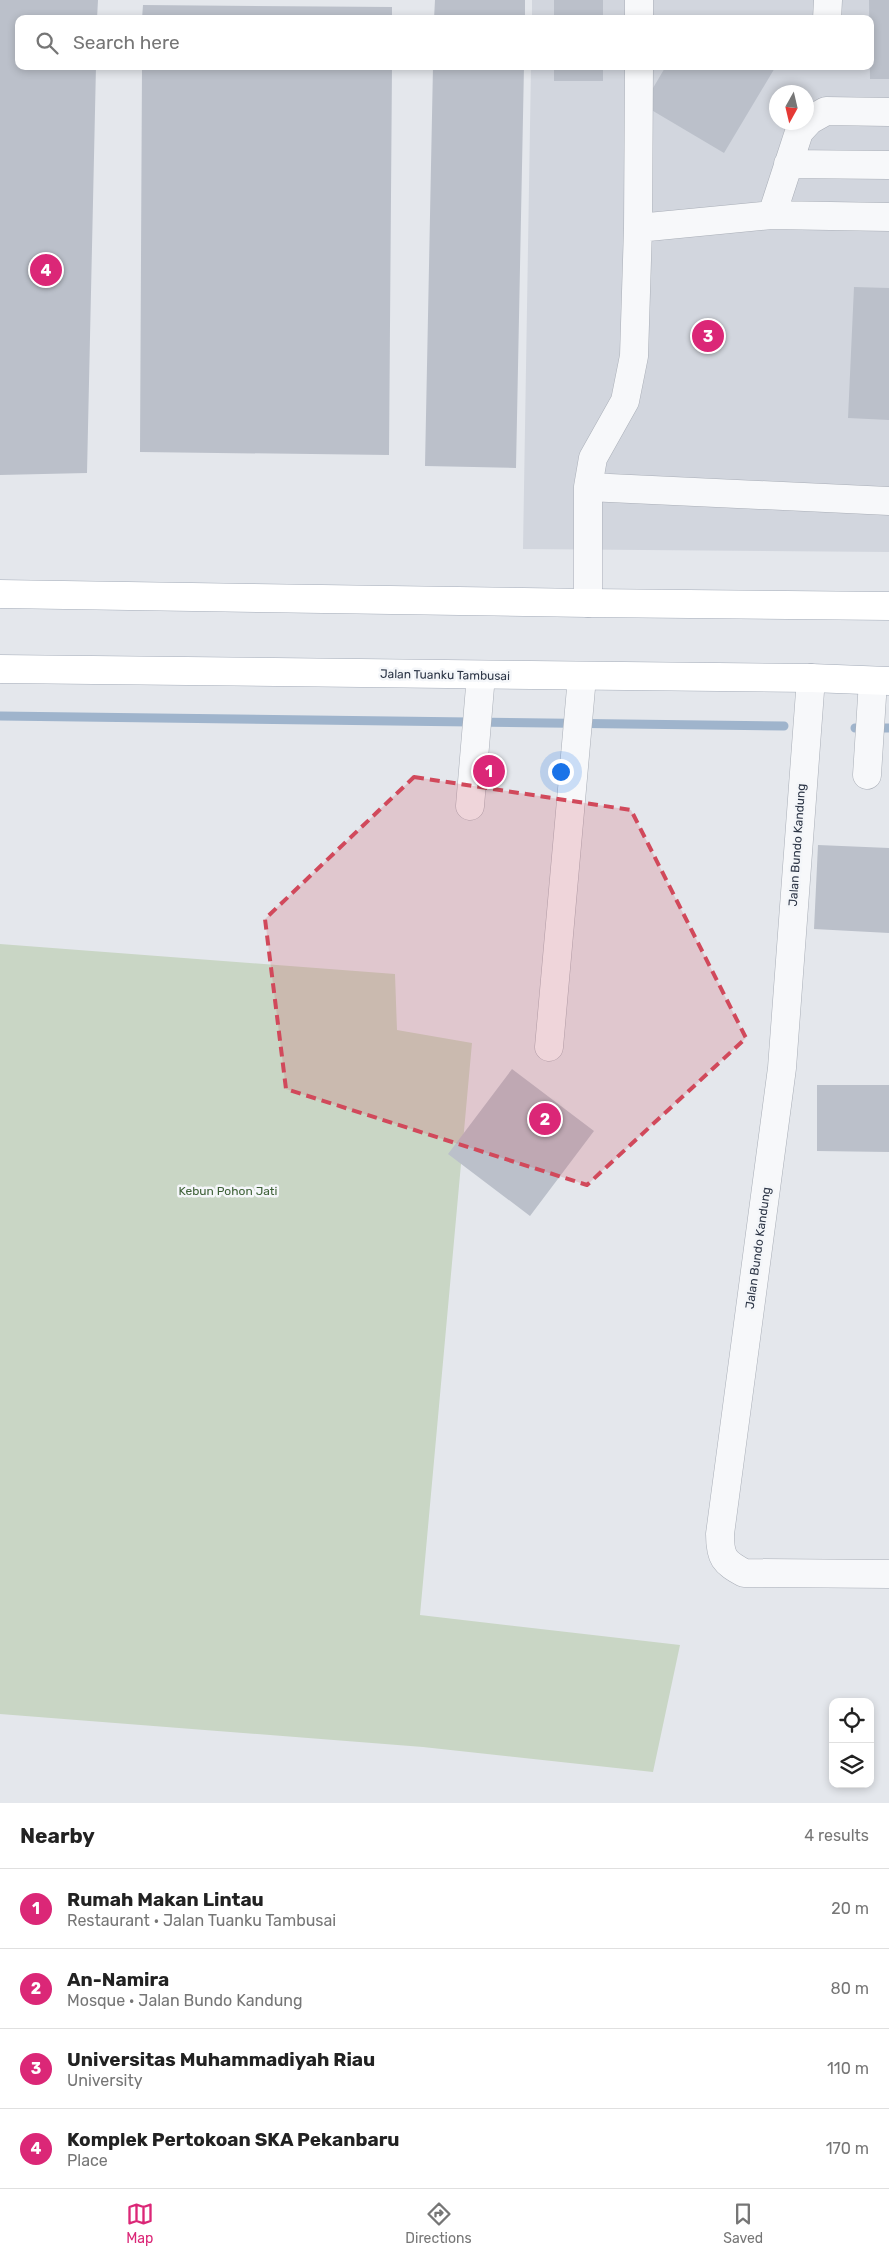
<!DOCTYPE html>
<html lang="en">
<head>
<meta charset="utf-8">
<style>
	:root { --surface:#fff; --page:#f6f6f6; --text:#222; --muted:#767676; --line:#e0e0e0; --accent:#db2777 }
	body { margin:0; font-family:Rubik,sans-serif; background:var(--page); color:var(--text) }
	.controls { position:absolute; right:15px; bottom:15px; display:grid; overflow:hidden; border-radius:10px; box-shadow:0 2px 8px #0003 }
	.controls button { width:45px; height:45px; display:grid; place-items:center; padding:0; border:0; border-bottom:1px solid var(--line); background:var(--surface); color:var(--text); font:25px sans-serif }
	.compass { position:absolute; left:769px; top:85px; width:45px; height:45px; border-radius:50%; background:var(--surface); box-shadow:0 2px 8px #0003; rotate:188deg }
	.you { position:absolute; left:560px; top:771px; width:18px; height:18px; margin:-12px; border:4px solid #fff; border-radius:50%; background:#1a73e8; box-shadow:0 0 0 8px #1a73e833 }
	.badge { display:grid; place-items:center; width:32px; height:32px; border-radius:50%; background:var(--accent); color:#fff; font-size:16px; font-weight:700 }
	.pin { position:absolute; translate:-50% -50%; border:2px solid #fff; box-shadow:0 1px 5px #0006 }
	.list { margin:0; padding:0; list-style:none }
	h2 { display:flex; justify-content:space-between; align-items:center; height:65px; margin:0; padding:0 20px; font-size:21px }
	h2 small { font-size:16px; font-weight:400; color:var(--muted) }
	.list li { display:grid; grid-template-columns:32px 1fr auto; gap:15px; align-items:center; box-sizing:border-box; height:80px; padding:0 20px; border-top:1px solid var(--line) }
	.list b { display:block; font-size:19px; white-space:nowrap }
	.list p { margin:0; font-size:16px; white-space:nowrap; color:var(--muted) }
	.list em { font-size:16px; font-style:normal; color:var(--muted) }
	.icon { flex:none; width:28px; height:28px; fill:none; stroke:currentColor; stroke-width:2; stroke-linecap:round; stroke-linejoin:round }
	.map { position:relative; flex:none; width:889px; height:1803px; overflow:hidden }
	.search { position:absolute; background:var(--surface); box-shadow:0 2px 8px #0003; left:15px; right:15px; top:15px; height:55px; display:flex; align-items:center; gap:12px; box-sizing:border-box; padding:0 18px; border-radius:10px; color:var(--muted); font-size:19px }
	.sheet { height:385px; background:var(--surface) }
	nav { display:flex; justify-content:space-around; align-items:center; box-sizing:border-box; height:70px; border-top:1px solid var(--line); background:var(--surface); font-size:14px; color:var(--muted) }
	nav a { display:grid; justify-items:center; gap:2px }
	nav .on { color:var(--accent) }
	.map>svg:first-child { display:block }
</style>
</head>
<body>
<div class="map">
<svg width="889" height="1803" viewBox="0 0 889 1803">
	<rect width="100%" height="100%" fill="#e4e7ec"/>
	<path fill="#d2d6de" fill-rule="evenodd" d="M532,0H889V552L523,549L531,66H870V19H532ZM776,92H806V122H776Z"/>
	<path fill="#c9d6c5" d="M0,944L395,974L397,1030L472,1043L420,1615L680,1645L653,1772L423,1747L0,1714Z"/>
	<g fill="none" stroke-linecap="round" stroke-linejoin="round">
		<path stroke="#9fb4cc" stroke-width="9" d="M0,716L784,726
			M855,728H889"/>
	</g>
	<path fill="#bbc0ca" d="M0,0H98L97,19H19V66H96L87,473L0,475Z
		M435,0H525V19H434Z
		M554,0H603V19H554Z
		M869,0H889V79H870Z
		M143,5L392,7V19H142Z
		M142,66H392L389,455L140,452Z
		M433,66H524L516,468L425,466Z
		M554,66H603V81H554Z
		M666,66H776L724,153L643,105Z
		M854,287L889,288V420L848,418Z
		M818,845L889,848V933L814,929Z
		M512,1069L594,1131L530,1216L448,1154Z
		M817,1085H889V1152L817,1151Z"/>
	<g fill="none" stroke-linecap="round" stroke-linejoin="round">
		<g stroke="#a9aeb7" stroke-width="29">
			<path id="minor" d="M639,0V19
				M827,19L828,0
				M788,164L889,165
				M772,215L799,132L810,120L826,111L889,112
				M638,228L772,215L889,217
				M588,487L889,501
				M588,603V487L593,458L625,401L634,356L638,228L639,66
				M811,678L782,1068L720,1534C720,1558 724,1562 744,1573L889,1574
				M867,775L873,681
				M470,806L481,675
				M549,1047L582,677"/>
		</g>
		<g stroke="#a3abb8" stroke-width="29">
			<path id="major" d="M0,594L588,603L889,606
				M0,669L811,678L889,681"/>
		</g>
		<use href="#minor" stroke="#f7f8fa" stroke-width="28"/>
		<use href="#major" stroke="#fff" stroke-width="28"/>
	</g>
	<path fill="#d1495b" fill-opacity="0.2" stroke="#d1495b" stroke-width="4" stroke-dasharray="10 6" stroke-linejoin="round" d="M414,777L631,810L746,1038L587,1185L286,1089L265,919Z"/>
	<g text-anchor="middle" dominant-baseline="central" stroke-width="5" stroke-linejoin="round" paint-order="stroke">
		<g font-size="12" fill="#2b3445" stroke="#f4f6f9">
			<text transform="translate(445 675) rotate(1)">Jalan Tuanku Tambusai</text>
			<text transform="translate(797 845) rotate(-86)">Jalan Bundo Kandung</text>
			<text transform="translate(758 1248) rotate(-82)">Jalan Bundo Kandung</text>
		</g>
		<g font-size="12" fill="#3f6138" stroke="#f4f6f9">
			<text x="228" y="1191">Kebun Pohon Jati</text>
		</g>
	</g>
</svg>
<div class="controls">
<button><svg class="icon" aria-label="locate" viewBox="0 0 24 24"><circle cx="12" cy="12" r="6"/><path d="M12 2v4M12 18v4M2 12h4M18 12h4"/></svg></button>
<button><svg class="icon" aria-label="layers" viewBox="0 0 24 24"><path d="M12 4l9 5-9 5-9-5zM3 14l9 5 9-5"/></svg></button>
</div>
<svg class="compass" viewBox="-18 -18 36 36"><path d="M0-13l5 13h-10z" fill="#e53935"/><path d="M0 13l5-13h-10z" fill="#767676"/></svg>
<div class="you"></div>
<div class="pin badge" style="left:489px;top:771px">1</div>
<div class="pin badge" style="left:545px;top:1119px">2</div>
<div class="pin badge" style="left:708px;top:336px">3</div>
<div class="pin badge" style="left:46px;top:270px">4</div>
<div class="search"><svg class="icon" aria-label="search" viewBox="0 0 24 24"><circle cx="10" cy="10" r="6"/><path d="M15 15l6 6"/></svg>Search here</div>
</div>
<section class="sheet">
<h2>Nearby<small>4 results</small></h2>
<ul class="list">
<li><span class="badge">1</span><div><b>Rumah Makan Lintau</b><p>Restaurant · Jalan Tuanku Tambusai</p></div><em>20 m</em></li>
<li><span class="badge">2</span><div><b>An-Namira</b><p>Mosque · Jalan Bundo Kandung</p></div><em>80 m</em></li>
<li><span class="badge">3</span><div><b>Universitas Muhammadiyah Riau</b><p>University</p></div><em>110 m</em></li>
<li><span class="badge">4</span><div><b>Komplek Pertokoan SKA Pekanbaru</b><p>Place</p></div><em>170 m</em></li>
</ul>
</section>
<nav>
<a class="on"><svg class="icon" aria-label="map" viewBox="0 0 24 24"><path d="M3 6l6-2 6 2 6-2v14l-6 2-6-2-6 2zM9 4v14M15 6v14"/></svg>Map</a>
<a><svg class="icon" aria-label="directions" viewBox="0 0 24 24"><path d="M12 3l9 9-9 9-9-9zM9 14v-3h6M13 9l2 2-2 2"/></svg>Directions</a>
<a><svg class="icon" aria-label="saved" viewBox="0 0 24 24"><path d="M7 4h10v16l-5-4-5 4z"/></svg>Saved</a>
</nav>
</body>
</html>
